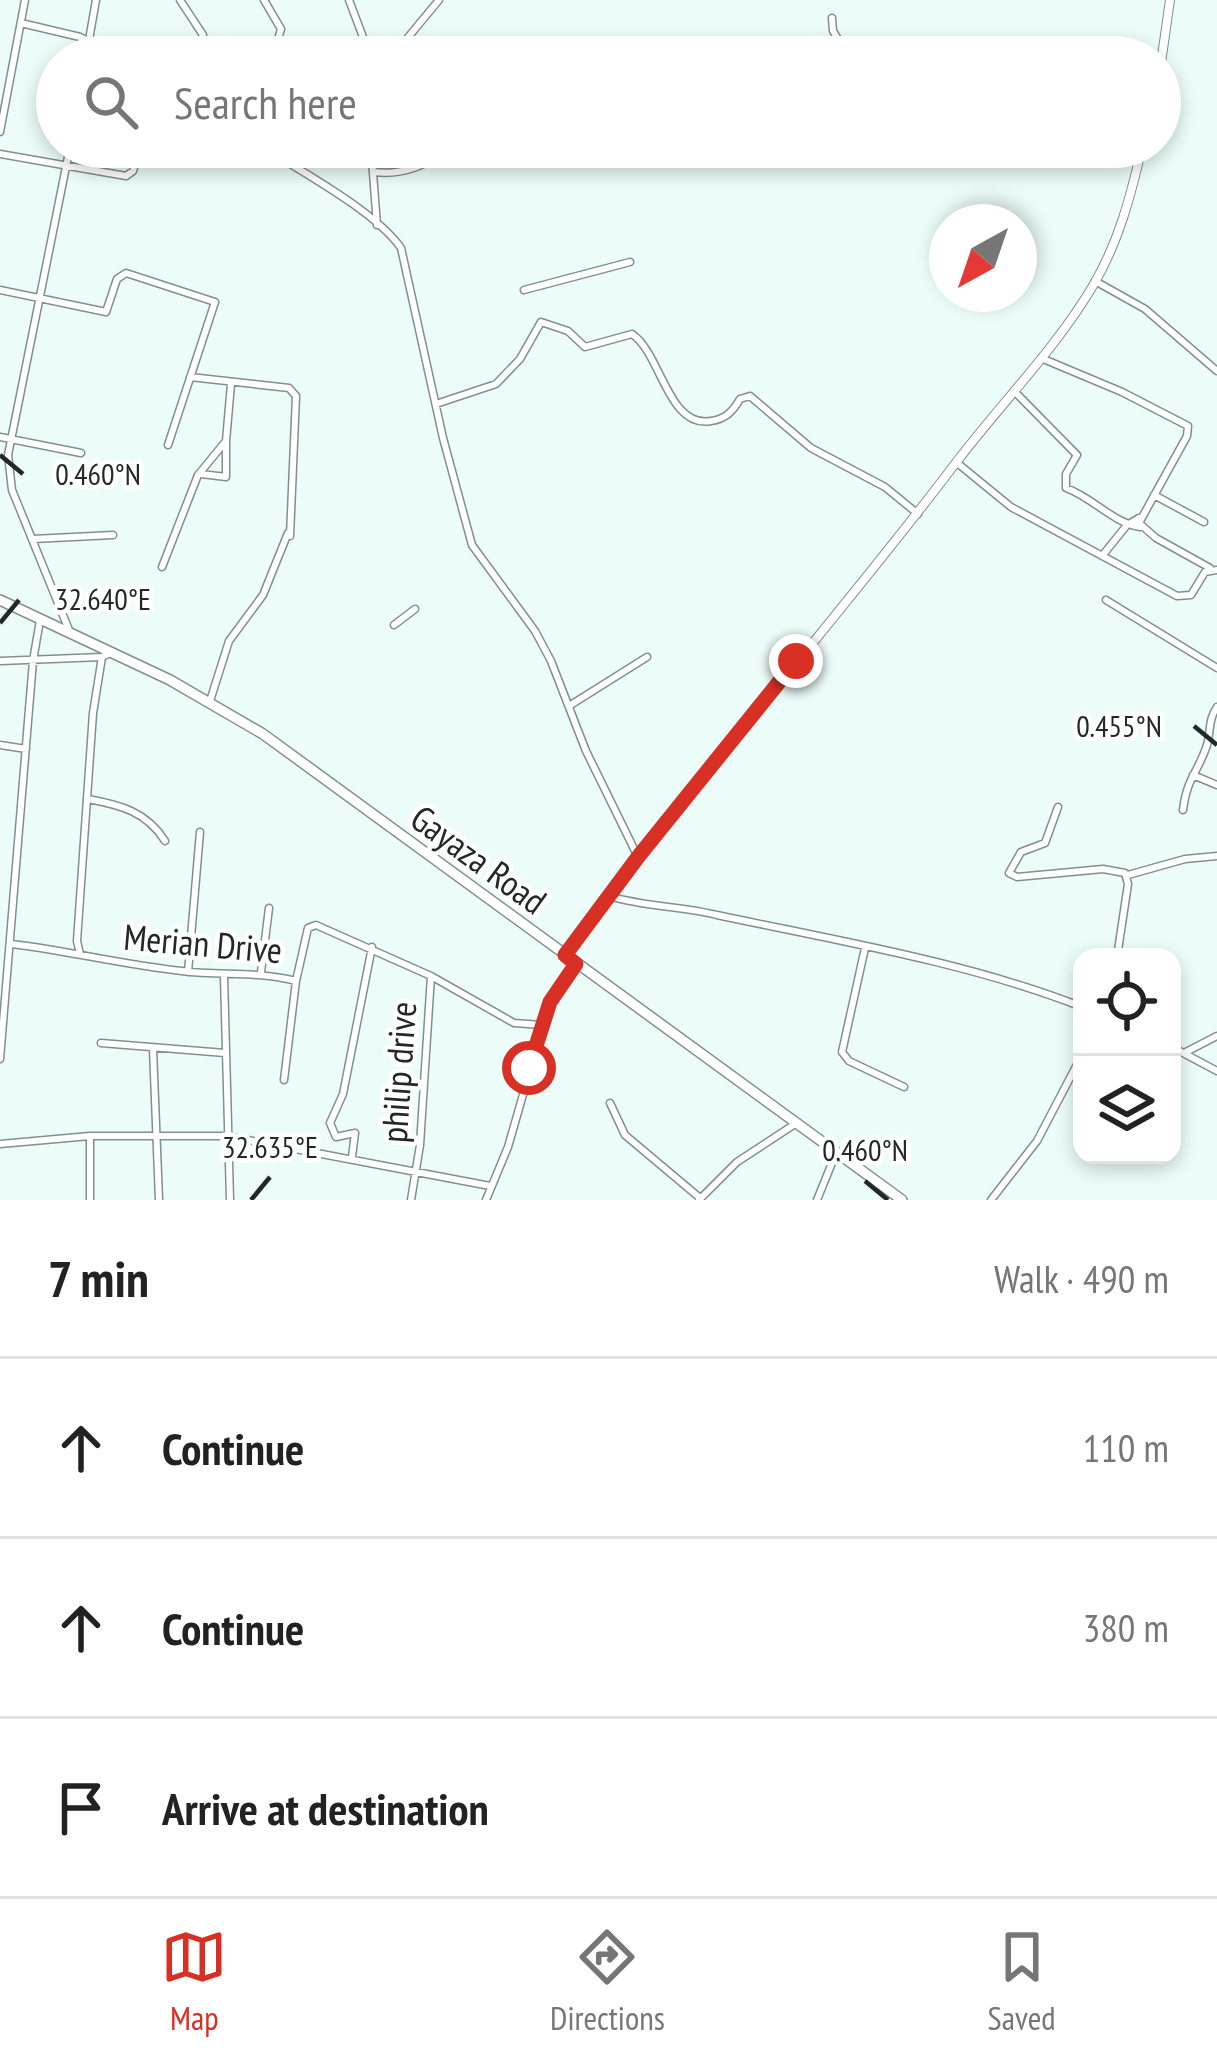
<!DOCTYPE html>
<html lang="en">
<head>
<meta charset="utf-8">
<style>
	:root { --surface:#fff; --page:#f6f6f6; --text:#222; --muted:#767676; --line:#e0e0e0; --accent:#d93025 }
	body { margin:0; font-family:"PT Sans Narrow",sans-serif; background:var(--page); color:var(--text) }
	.controls { position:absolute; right:36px; bottom:36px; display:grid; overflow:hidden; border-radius:24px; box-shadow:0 6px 18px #0003 }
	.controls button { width:108px; height:108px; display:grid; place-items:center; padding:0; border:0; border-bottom:3px solid var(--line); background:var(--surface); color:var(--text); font:60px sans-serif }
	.compass { position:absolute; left:929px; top:204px; width:108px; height:108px; border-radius:50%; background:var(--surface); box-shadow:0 6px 18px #0003; rotate:220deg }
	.stop { position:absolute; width:36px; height:36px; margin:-27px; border:9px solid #d93025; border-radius:50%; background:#fff }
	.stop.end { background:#d93025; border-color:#fff; box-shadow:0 3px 12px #0008 }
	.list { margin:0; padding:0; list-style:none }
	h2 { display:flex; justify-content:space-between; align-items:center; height:156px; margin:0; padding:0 48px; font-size:51px }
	h2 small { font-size:39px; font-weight:400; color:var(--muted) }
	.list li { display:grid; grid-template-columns:78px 1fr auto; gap:36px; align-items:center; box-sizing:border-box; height:180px; padding:0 48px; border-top:3px solid var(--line) }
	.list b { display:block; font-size:45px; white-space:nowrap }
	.list em { font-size:39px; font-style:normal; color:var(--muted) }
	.icon { flex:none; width:66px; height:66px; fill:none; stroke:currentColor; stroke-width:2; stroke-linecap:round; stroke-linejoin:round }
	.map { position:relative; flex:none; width:1217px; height:1200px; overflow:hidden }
	.search { position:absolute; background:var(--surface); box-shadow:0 6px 18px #0003; left:36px; right:36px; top:36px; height:132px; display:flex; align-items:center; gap:30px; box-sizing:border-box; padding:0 42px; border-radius:66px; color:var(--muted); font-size:45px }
	.sheet { height:696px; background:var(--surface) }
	nav { display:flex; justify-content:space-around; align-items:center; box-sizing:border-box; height:168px; border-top:3px solid var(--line); background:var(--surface); font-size:33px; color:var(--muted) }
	nav a { display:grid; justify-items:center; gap:6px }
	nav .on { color:var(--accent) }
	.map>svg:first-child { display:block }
</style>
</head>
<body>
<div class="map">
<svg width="1217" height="1200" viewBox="0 0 1217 1200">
	<rect width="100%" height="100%" fill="#ebfcf9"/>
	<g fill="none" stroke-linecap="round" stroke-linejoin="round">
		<g stroke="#81908d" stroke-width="9">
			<path id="street" d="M180,0L203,35L199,57
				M264,0L281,29L273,57
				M349,0L369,53
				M832,18L833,31L849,57
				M21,23L80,37L118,57
				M369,54L400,47L439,0
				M86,57L96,0
				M0,132L25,0
				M263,147C302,172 375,211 401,248L443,438L472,545L535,631L551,661L586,751L638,857
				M371,147L377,225
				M0,154L126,176L133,171L140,147
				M374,172C407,176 427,163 455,147
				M1095,281L1145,309L1217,371
				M0,290L106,312L117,279L126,273L215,302L168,445
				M524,290L630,262
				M1041,358L1122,392L1188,426L1187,436L1139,523L1156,538L1210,568
				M190,377L289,388L296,396L290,536
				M1014,391L1077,455L1066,474V488C1092,497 1113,523 1140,527
				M436,404L496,384L520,359L541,322L568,331L585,347L632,334C661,353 668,429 711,421C726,419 733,411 740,399L750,396L811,448L885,487L918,514
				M0,437L81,453
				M956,462L1011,507L1177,596L1191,595L1205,572L1217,570
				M201,474L226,477V441
				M1154,495L1204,522
				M33,539L113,535
				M1102,556L1127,525L1139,518
				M162,567L198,475L226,441L231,384
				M1106,600L1217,668
				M394,625L415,609
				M69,630L12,490L8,455L70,147
				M0,661L102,657
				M210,701L229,641L263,595L288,533
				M569,706L647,657
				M0,745L26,749
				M1193,775L1217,785
				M88,799C121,805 147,812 165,841
				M1058,807L1045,843L1021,852L1009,873L1017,877L1103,869L1125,873L1128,884L1117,957
				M1183,810C1187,777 1198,773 1207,745C1211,731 1208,720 1217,707
				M1128,875L1185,859L1217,856
				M609,896C645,907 681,906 717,915C834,940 971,963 1082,1007
				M12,944C69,951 125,965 182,971C221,976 258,971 296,981L308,928L316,925L431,976L514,1023L542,1025
				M865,948L842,1052L849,1061L904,1087
				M80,954L77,941L93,713L102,657L110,653
				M188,972L200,832
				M261,972L269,908
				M224,976L230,1200
				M101,1043L225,1053
				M1172,1047L1217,1071
				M153,1049L159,1200
				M1184,1053L1217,1036
				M0,1059L33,661L40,620
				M284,1080L296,981
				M610,1103L625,1135L700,1198
				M90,1136V1200
				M0,1144L90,1136H227L490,1186
				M352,1157L355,1133L336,1137L330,1123L343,1094L372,947
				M411,1200L420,1145L431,976
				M486,1200L508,1147L547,1011L576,964
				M699,1200L737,1162L795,1124
				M817,1200L836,1153
				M991,1200L1037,1141L1082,1055"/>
		</g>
		<g stroke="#81908d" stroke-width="10">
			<path id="secondary" d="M1160,70L1170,0
				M565,955C689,786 829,630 955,464C1001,403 1056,349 1094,284C1119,241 1131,195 1142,147"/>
		</g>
		<g stroke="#81908d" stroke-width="12">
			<path id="primary" d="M0,600L170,680L263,734L902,1200"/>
		</g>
		<use href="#street" stroke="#fff" stroke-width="6"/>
		<use href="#secondary" stroke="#fff" stroke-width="8"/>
		<use href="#primary" stroke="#fff" stroke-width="9"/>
	</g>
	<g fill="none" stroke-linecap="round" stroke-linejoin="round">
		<path stroke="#d93025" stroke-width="15" d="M529,1068L550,1002L576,964L565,955L638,857L796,661"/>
	</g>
	<path fill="none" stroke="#222827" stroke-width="4.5" d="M0,455L23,474M0,623L19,600M1194,726L1217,745M865,1181L888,1200M251,1200L270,1177"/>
	<g text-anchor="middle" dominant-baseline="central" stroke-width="9" stroke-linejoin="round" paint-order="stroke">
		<g font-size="36" fill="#222827" stroke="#fff">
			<text transform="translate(479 859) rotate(36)">Gayaza Road</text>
			<text transform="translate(203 943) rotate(5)">Merian Drive</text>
			<text transform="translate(398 1072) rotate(-86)">philip drive</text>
		</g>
	</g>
	<g font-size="30" text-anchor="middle" fill="#222827" stroke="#fff" stroke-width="9" stroke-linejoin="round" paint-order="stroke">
		<text x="98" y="485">0.460°N</text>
		<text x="103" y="610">32.640°E</text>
		<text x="1119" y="737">0.455°N</text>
		<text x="270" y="1158">32.635°E</text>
		<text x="865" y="1161">0.460°N</text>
	</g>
</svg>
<div class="controls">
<button><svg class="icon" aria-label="locate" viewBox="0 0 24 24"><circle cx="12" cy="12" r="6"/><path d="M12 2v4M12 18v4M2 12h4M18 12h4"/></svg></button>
<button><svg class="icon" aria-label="layers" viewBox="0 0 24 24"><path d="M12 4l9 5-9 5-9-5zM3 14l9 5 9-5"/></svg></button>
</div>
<svg class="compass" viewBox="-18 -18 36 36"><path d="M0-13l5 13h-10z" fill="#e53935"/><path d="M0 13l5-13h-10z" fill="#767676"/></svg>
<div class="stop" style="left:529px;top:1068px"></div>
<div class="stop end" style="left:796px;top:661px"></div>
<div class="search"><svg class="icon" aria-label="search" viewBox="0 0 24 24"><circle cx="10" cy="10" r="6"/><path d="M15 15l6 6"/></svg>Search here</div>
</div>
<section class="sheet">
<h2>7 min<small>Walk · 490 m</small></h2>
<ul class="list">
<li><svg class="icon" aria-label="ahead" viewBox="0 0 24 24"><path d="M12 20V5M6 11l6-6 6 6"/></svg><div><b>Continue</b></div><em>110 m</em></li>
<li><svg class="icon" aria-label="ahead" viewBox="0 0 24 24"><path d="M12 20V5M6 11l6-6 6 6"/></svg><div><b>Continue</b></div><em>380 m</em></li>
<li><svg class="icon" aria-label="arrive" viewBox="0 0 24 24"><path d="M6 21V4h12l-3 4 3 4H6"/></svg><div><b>Arrive at destination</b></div></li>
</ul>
</section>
<nav>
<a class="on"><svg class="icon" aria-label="map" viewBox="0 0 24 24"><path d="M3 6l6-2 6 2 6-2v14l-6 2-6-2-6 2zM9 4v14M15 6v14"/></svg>Map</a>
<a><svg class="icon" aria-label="directions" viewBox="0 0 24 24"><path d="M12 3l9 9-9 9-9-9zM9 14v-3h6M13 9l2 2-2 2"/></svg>Directions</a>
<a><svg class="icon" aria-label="saved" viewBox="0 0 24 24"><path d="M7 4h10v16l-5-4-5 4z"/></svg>Saved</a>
</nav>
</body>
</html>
